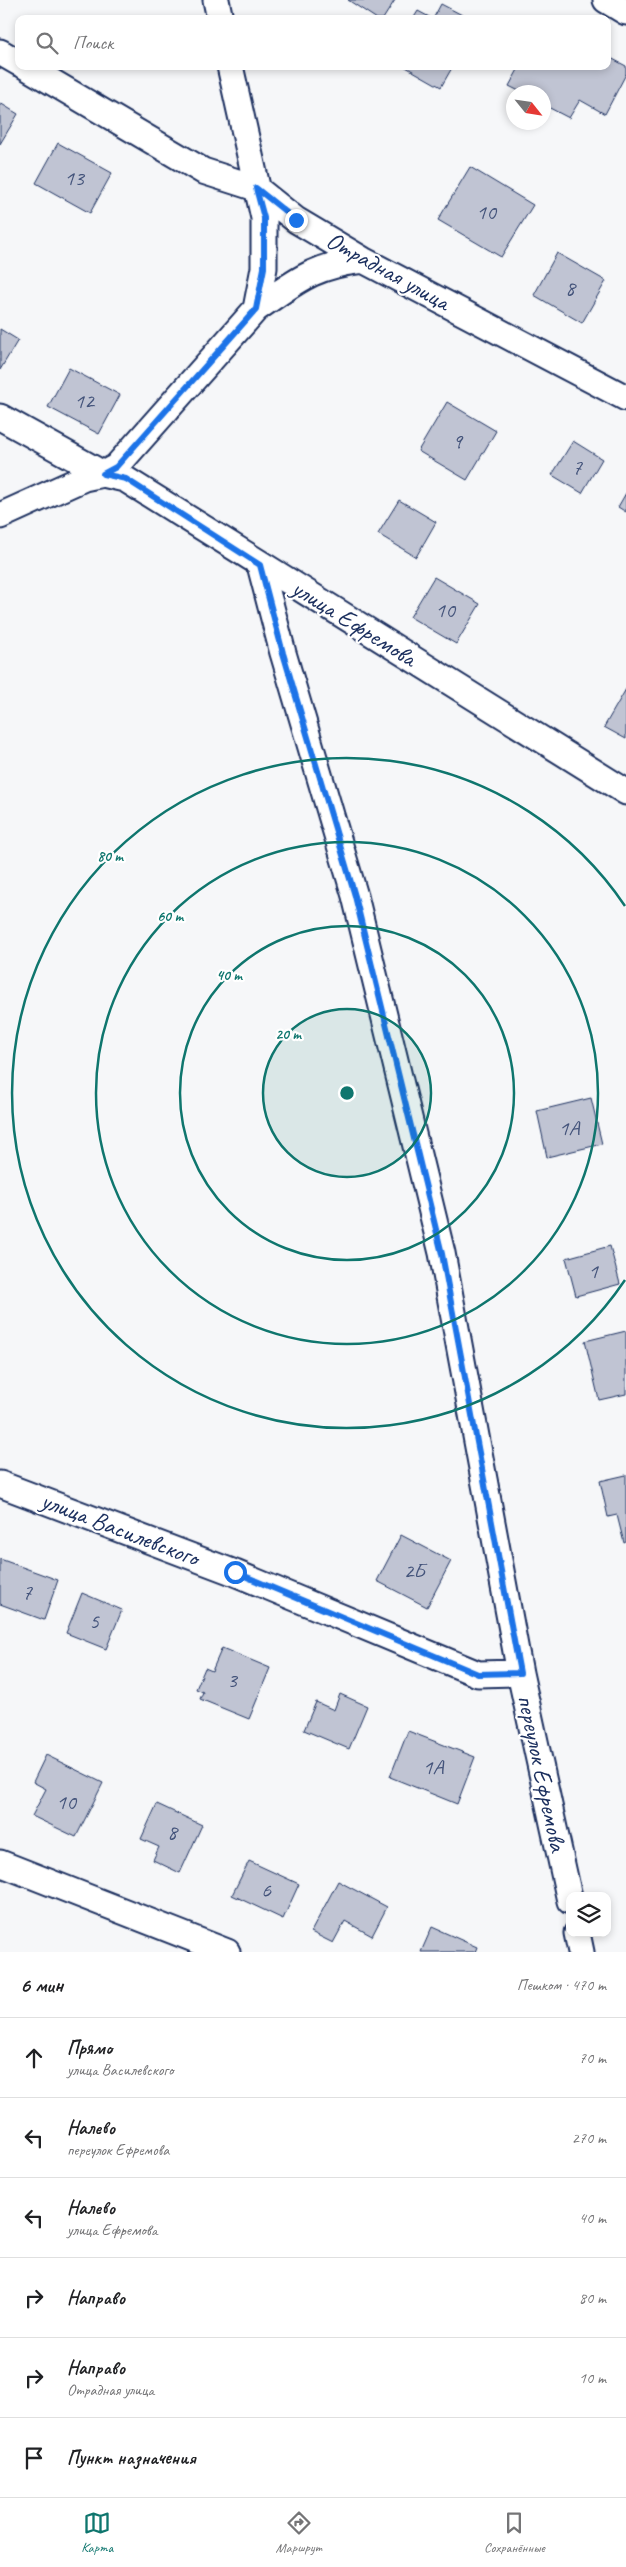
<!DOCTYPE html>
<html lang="ru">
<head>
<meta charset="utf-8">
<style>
	:root { --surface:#fff; --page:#f2f2f2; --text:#202124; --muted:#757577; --line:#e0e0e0; --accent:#0f766e }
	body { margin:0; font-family:Caveat,sans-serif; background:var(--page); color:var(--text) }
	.controls { position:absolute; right:15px; bottom:15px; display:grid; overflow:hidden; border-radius:10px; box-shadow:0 2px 8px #0003 }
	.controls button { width:45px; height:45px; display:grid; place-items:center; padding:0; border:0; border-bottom:1px solid var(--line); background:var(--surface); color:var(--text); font:25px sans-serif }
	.compass { position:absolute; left:506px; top:85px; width:45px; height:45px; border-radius:50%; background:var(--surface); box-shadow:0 2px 8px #0003; rotate:120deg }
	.stop { position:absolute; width:15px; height:15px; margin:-11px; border:4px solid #1a73e8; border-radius:50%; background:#fff }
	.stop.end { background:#1a73e8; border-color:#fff; box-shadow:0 1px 5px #0008 }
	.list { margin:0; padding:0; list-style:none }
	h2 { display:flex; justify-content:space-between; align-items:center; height:65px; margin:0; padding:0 20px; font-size:21px }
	h2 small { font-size:16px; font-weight:400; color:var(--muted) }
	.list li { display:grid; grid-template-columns:32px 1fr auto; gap:15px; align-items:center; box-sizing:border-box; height:80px; padding:0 20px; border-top:1px solid var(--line) }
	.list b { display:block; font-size:19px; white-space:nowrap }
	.list p { margin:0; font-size:16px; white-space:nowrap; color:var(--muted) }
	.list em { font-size:16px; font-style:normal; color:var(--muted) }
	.icon { flex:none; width:28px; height:28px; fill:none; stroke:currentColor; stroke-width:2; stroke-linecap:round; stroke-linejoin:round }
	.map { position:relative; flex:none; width:626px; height:1952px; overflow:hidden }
	.search { position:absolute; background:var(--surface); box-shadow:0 2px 8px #0003; left:15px; right:15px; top:15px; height:55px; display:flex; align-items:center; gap:12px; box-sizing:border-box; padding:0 18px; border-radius:10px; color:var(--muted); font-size:19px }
	.sheet { height:545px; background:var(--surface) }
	nav { display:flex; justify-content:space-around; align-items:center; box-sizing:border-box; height:70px; border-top:1px solid var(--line); background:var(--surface); font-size:14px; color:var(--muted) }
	nav a { display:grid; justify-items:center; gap:2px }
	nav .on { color:var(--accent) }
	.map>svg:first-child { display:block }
</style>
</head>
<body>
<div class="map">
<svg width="626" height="1952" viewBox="0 0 626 1952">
	<rect width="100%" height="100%" fill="#f6f7f9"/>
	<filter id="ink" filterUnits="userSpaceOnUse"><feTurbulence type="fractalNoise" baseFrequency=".02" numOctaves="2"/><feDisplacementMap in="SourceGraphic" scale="10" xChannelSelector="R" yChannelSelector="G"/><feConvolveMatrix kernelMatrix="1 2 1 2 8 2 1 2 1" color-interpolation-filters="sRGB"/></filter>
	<g filter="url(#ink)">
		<path fill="#c0c4d3" stroke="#1b2f5e" d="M348,0H395L383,19H377Z
			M441,4L464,16L463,19H433Z
			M418,11L433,19H413Z
			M607,56L626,66V74L605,114L580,100L569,118L544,105V92H521L509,86L520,66H607Z
			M404,66H453L441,87Z
			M0,103L18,114L0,144Z
			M58,143L112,173L90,213L36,183Z
			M470,167L533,205L501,257L438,220Z
			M557,253L606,281L582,323L534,295Z
			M0,329L18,340L0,370Z
			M69,368L120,395L99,434L48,407Z
			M447,402L496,431L467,480L418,451Z
			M573,441L602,459L582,493L552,475Z
			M626,493V512L618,507Z
			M399,500L436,522L416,557L378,534Z
			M434,577L480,604L456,644L410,617Z
			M626,689V739L604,727Z
			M591,1098L602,1144L547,1157L537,1111Z
			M610,1246L620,1284L576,1296L566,1258Z
			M626,1331V1394L599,1400L585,1341Z
			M626,1475V1542L624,1543L617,1515L608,1517L600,1481Z
			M401,1535L451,1561L427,1607L377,1581Z
			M0,1559L58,1580L44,1620L0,1604Z
			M82,1593L122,1610L106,1649L66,1633Z
			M222,1648L270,1668L249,1719L200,1699L203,1692L196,1689L205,1668L212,1671Z
			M340,1694L367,1706L349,1749L304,1730L316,1702L334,1710Z
			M408,1731L475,1757L457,1804L390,1777Z
			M46,1755L103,1783L76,1837L32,1816L46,1789L33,1782Z
			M157,1804L202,1825L180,1873L153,1860L159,1847L141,1839Z
			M249,1861L299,1884L283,1919L232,1895Z
			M338,1881L387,1907L372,1936L345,1921L333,1943L311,1932Z
			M432,1927L477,1947L475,1952H421Z"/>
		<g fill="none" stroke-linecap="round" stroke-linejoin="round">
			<g stroke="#1b2f5e" stroke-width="29">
				<path id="street" d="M216,0L220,19
					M606,0L626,12
					M0,52L19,63
					M25,66L203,171L256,188L296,220L363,260L626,398
					M256,309C297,281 312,266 363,260
					M0,417L103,474L125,479L626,792
					M0,516L84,478L103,474L116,467L256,309L264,268V218L230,66
					M260,565L283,653L355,896L442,1253L520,1673L570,1901
					M0,1484L235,1573L478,1674L520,1673
					M0,1863L227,1952
					M577,1933L581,1952"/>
			</g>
			<use href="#street" stroke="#fff" stroke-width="25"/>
		</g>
	</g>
	<g fill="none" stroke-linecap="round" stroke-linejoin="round" filter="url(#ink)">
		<path stroke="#1a73e8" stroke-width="6" d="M235,1572L478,1674L520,1673L442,1254L355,896L283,653L260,565L126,479L103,474L116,467L256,309L264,268V218L256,188L296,220"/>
	</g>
	<circle cx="347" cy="1093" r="84" fill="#0f766e" fill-opacity=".12"/>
	<g fill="none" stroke="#0f766e" stroke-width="2.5">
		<circle cx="347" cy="1093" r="84"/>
		<circle cx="347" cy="1093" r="167"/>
		<circle cx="347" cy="1093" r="251"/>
		<path d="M625 1280A335 335 0 1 1 625 906"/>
	</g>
	<g text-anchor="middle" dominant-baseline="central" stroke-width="4.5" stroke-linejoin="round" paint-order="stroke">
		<g font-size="22" fill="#44547b">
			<text x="74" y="178">13</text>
			<text x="486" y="212">10</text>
			<text x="570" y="288">8</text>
			<text x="84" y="401">12</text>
			<text x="457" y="441">9</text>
			<text x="577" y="467">7</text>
			<text x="445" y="610">10</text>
			<text x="569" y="1128">1А</text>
			<text x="593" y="1271">1</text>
			<text x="414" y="1571">2Б</text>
			<text x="27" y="1592">7</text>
			<text x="94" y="1621">5</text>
			<text x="232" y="1680">3</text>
			<text x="433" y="1767">1А</text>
			<text x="66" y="1802">10</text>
			<text x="172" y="1832">8</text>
			<text x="266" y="1890">6</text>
		</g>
		<g font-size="25" fill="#1b2f5e" stroke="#fff">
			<text transform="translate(388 271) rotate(29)">Отрадная улица</text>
			<text transform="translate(354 623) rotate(32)">улица Ефремова</text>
			<text transform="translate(120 1529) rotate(21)">улица Василевского</text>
			<text transform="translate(542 1773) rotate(78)">переулок Ефремова</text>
		</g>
	</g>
	<circle cx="347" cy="1093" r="8" fill="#0f766e" stroke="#fff" stroke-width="2.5"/>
	<g font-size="15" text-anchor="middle" font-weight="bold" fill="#0f766e" stroke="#fff" stroke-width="4.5" stroke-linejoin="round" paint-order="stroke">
		<text x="110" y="861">80 m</text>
		<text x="170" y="921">60 m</text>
		<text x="229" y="980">40 m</text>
		<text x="288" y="1039">20 m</text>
	</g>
</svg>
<div class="controls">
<button><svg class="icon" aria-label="layers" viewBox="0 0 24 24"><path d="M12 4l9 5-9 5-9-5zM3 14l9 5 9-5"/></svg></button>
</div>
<svg class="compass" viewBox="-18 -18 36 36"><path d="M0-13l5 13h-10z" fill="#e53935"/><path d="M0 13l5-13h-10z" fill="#757577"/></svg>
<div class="stop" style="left:235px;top:1572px"></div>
<div class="stop end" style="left:296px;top:220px"></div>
<div class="search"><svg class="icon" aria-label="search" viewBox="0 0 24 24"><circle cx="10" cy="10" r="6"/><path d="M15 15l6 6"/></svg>Поиск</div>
</div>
<section class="sheet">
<h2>6 мин<small>Пешком · 470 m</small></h2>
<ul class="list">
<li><svg class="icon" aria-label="ahead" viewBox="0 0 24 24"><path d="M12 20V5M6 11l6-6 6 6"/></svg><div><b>Прямо</b><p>улица Василевского</p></div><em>70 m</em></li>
<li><svg class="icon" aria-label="left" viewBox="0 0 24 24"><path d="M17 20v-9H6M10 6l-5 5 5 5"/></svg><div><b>Налево</b><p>переулок Ефремова</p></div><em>270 m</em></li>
<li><svg class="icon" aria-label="left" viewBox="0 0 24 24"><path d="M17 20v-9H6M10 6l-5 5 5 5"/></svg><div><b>Налево</b><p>улица Ефремова</p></div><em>40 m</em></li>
<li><svg class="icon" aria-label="right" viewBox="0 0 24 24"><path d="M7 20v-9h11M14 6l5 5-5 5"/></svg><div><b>Направо</b></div><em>80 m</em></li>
<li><svg class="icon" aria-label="right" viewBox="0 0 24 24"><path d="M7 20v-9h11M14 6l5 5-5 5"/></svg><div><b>Направо</b><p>Отрадная улица</p></div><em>10 m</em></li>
<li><svg class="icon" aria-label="arrive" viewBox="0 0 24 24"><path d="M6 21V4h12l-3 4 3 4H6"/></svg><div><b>Пункт назначения</b></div></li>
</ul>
</section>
<nav>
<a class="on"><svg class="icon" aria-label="map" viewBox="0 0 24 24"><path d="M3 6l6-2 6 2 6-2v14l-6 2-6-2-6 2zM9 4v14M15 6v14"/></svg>Карта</a>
<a><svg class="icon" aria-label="directions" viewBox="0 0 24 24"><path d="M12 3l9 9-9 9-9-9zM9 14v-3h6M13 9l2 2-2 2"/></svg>Маршрут</a>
<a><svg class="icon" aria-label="saved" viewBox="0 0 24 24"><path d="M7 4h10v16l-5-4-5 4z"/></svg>Сохранённые</a>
</nav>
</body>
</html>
